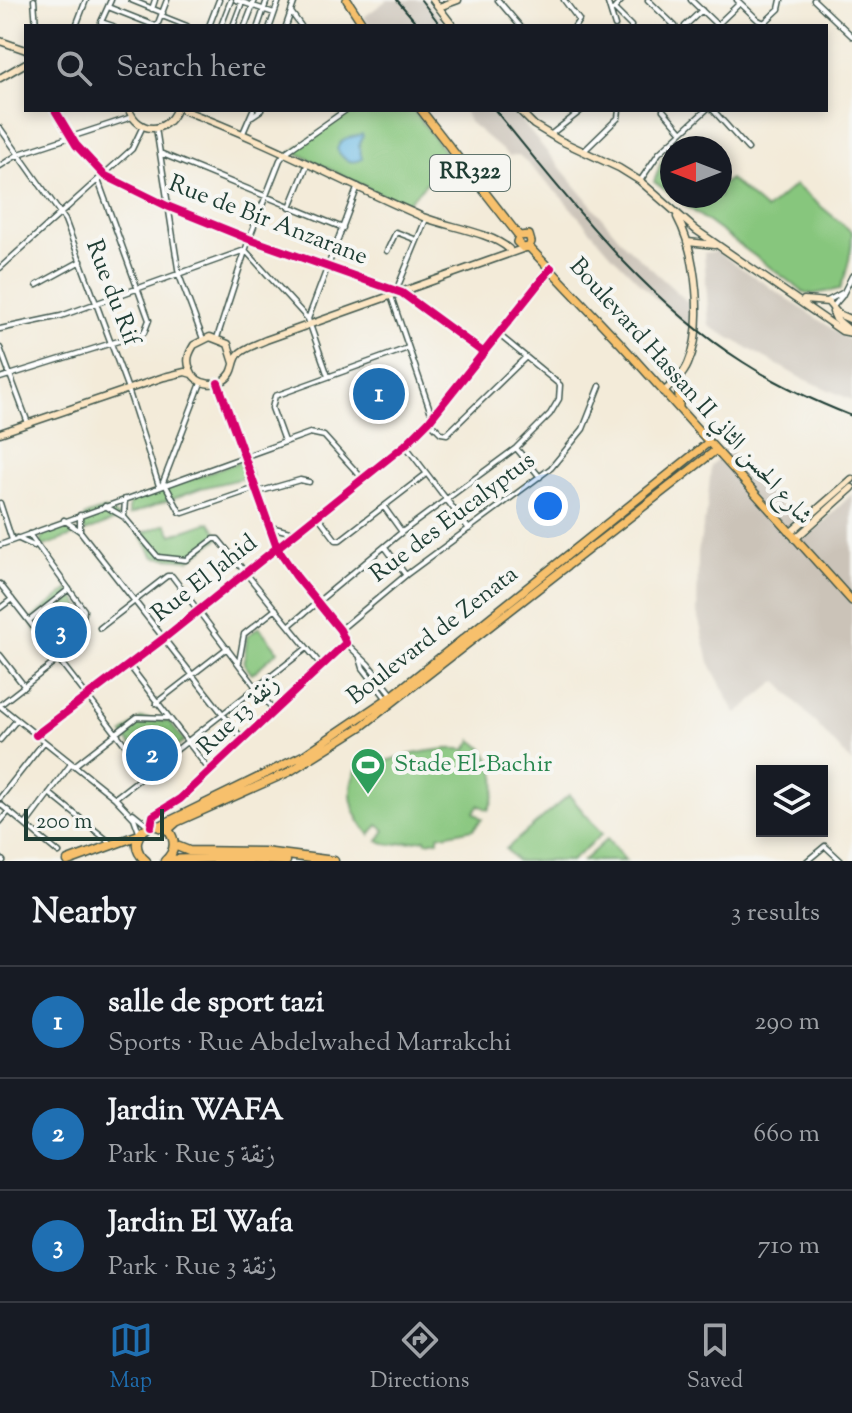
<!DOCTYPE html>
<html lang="en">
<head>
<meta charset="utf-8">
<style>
	:root { --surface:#171b24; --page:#20242c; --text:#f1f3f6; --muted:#9ea1a6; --line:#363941; --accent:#1f6fb2 }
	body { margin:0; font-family:"Sorts Mill Goudy",Amiri,serif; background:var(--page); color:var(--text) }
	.controls { position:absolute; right:24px; bottom:24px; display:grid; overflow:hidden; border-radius:0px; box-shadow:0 4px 12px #0003 }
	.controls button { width:72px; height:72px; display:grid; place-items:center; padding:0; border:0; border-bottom:2px solid var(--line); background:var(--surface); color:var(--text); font:40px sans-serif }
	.compass { position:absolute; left:660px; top:136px; width:72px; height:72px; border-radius:50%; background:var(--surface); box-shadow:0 4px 12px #0003; rotate:270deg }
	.scale { position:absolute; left:24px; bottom:20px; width:140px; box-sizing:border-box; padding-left:8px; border:4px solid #1f3d34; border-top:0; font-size:22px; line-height:28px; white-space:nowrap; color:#1f3d34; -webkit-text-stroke:6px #f6f6f2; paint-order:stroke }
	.you { position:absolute; left:548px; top:506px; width:28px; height:28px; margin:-20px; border:6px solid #fff; border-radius:50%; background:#1a73e8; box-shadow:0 0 0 12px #1a73e833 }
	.badge { display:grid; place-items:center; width:52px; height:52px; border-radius:50%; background:var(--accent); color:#fff; font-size:26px; font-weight:700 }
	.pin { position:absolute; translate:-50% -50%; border:4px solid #fff; box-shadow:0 2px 8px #0006 }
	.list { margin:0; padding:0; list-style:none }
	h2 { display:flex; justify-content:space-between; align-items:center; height:104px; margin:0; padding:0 32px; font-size:34px }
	h2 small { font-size:26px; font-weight:400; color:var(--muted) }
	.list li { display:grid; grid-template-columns:52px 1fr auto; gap:24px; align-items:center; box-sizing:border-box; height:112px; padding:0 32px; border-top:2px solid var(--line) }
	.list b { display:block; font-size:30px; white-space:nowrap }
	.list p { margin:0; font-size:26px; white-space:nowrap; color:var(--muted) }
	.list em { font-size:26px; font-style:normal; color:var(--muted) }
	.icon { flex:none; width:44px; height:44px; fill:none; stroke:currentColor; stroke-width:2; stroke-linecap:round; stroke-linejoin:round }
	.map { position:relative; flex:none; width:852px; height:861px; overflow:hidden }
	.search { position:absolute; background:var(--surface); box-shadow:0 4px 12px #0003; left:24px; right:24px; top:24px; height:88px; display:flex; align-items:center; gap:20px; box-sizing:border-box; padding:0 28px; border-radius:0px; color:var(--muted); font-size:30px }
	.sheet { height:440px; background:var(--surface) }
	nav { display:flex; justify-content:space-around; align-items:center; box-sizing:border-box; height:112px; border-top:2px solid var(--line); background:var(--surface); font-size:22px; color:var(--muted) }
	nav a { display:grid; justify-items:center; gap:4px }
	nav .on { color:var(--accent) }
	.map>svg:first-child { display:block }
</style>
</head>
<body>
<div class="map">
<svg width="852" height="861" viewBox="0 0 852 861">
	<rect width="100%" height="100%" fill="#f6f6f2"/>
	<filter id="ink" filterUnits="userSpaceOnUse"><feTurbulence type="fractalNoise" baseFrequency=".0125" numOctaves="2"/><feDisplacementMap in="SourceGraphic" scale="16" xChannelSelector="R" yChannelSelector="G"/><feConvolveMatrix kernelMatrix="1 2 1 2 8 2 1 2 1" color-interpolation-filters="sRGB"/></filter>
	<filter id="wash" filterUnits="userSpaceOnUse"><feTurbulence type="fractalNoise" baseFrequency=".006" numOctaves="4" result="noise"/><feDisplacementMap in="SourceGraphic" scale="32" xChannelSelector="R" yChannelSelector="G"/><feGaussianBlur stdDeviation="1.8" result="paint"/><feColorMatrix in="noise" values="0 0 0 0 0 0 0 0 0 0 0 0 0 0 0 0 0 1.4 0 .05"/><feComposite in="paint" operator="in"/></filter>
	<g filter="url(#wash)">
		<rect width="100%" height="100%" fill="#f3ebd9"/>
		<path fill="#cbc3b8" d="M387,0H425L446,26H370L364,17Z
			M464,110H512L625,245L689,303V327L657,300L611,254L563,199L519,155L509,156L469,122Z
			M716,251L852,342V400L799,377L709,326L704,253Z
			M727,447L809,536L852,494V763L777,681L736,714L709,662L697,613L698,552L707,508L711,466Z"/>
		<path fill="#87c67d" stroke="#538258" stroke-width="2" d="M351,110H413L450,159L404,206L293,151Z
			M663,157L672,168V195L654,182Z
			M730,179L766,210L795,185L852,232C852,252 848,270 840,289L814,294L805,293L673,196H697L700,199L704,196H720V186Z
			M244,460L252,476L201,488L129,515V502Z
			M105,509L121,518L85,532L83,527L85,516Z
			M210,522L220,537L189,560L154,557L140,534L166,524L172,535Z
			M66,526L78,534L41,547L42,533Z
			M69,589L85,614L84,643L58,659L29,621Z
			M259,627L278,651L252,674L244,664L247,636Z
			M141,718L169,722L184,741L148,768L123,734Z
			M472,740C496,755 502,786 488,810L479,805L474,812L482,819L473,829L438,836V840L426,842L425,839L391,845L378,841L385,830L378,825L370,835C351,814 343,787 361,763L370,770C385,757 447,745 466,750Z
			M569,795L602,834L571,861H517L506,849Z
			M607,839L626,861H583Z"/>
		<path fill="#69b9e4" stroke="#447b8c" stroke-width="2" d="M362,134L363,136L359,146L362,159C351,165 342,159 337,149C343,135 350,139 362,134Z"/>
	</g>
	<g filter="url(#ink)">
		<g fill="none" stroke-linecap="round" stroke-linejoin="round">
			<g stroke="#3f574d" stroke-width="7">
				<path id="street" d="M34,0L36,26
					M111,0L101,22L113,26
					M131,0L163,13
					M236,0L274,13
					M498,0L520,26
					M564,0L579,20L575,26
					M607,0L615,26
					M648,0L675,26
					M691,0L717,25
					M737,0L758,20L764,23L779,9L781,0
					M814,0L852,36
					M108,7L156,26
					M152,9L155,0
					M614,9L631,26
					M613,10L622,0
					M291,12L301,26
					M162,16L187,26
					M76,26L86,0
					M157,26L167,0
					M209,26L219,0
					M221,26L231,0
					M233,26L242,2
					M245,26L255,0
					M258,26L267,0
					M270,26L279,0
					M286,26L295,0
					M685,26L702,10
					M716,26L740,3
					M55,110L76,145L104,175L167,206L249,239L402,293L484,353
					M663,110L682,132
					M713,110L748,149
					M252,116L261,110
					M0,128L65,220L128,389L159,486
					M156,128L179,275L203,339
					M243,133L253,110
					M550,135L582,110
					M671,142L677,148
					M584,151L618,118L619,110
					M160,153L343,228
					M0,166L19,154L132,117
					M640,181L659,153L706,110
					M290,207L308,163
					M387,251L396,232L417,240
					M0,268L132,149L143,126
					M37,285L81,261
					M396,291L426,219
					M391,296L432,416
					M827,301L844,292
					M832,308L842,296L852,276
					M0,329L61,316L245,250L308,319
					M217,338L249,239L280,160L286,152L346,110
					M0,348L28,423
					M328,376L308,319L358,186
					M0,378L144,333L149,320L98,180
					M429,421L441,433L447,434L526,357
					M284,441L272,408L275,396L408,348
					M405,445L469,529
					M516,448L540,477
					M165,484L180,512L183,513L256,488
					M162,485L201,383
					M258,492L300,480L309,482
					M0,503L12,540
					M105,506L124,517L125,499
					M384,507L402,532
					M80,515V531
					M318,516L336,540H340L426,474
					M124,517L158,557L186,560L214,539H218L321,665
					M64,520L80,531L243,740
					M271,527L293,533
					M17,538L34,546
					M0,545L310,433L324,436L362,478
					M385,547L405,574
					M0,584L147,773
					M0,608L12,599
					M30,620L69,589
					M290,625L402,532L516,448L550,414L559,399L560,385L498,334
					M100,628L167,576H172L274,711
					M340,630L406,575L551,468L583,429L600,386
					M346,643L368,664L392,694
					M0,655L25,687
					M360,658L363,668L387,699
					M239,662L244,634L276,609
					M129,665L210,771
					M156,703L227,648
					M0,705L81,642L84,610L29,534
					M0,706L115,798L134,818L139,832
					M36,735L163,639L405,445L429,421L550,269
					M0,740L16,721
					M74,766L137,717L167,718
					M49,793L112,844
					M0,798L44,742
					M115,798L307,648
					M0,804L59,853
					M133,813L149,826
					M0,822L9,811
					M26,824L71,764
					M152,824L153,816L180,799L346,643L340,630L296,576L277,548L218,383
					M0,858L3,861
					M807,861L825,846L841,861"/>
			</g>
			<g stroke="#3f574d" stroke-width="9">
				<path id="secondary" d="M433,0L453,26
					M439,7L458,0
					M0,41L26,50
					M0,78L26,63
					M129,110C139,134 166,134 176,110
					M183,110C266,141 343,182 423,217C448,227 490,232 509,249
					M519,110L534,125L559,140L619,168L640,181L696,230L842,331L852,333
					M688,242L715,245
					M804,300L828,302L838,314L852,320
					M833,312L836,319L849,330
					M234,363L228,344L210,337L194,345C189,353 186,360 190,369C196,387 221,389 231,373C234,368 234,360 238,355C243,348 258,344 266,340L525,248
					M663,392C673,384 683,376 688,364C705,326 696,252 677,217
					M0,433L164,377L185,372L192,374
					M790,533L852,479
					M795,539L852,488"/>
			</g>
			<g stroke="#3f574d" stroke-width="10">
				<path id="primary" d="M347,0L364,26
					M421,110L519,236
					M519,236L529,235L531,242L529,247
					M519,236L517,242L523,248L529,247
					M529,247L620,343L852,601
					M679,378V408
					M159,826L304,755L393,695L709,442
					M168,830L177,822L289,772L362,726L716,450"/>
			</g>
			<g stroke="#3f574d" stroke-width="11">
				<path id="highway" d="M174,845L189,851L264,852L334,861
					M166,860L217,858L286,861
					M68,861L139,835
					M146,861C131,848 135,831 154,825L168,830C177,841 175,852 165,861"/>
			</g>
			<use href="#street" stroke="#fff" stroke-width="4"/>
			<use href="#secondary" stroke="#fce6c4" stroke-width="6"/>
			<use href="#primary" stroke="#f7c06c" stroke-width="7"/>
			<use href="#highway" stroke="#f7c06c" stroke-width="8"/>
			<path stroke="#1f3d34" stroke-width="2" d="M397,0L419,26
				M421,0L441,26
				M495,110C569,200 642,298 743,362C777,384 814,401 852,416"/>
			<g stroke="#f6f6f2" stroke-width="13">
				<path id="cycleway" d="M55,110L76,145L104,175L167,206L249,239L402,293L484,353
					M36,735L163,639L405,445L429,421L551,268
					M151,826L153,816L180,799L346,643L340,630L296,576L277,548L218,383"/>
			</g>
			<use href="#cycleway" stroke="#d6006c" stroke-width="8"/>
		</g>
	</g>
	<defs>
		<g id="stadium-pin" transform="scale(1.8)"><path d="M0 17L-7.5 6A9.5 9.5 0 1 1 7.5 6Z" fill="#2e9e5b" stroke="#f6f6f2"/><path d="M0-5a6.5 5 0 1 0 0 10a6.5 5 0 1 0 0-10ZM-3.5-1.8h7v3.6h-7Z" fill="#fff"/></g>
	</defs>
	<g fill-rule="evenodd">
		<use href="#stadium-pin" x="368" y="765"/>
	</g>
	<g text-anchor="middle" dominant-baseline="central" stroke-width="8" stroke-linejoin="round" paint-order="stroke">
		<rect fill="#f6f6f2" stroke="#60746d" stroke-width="2" x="430" y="155" width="80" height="36" rx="6"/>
		<g font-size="22" font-weight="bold" fill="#1f3d34">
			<text x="470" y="173">RR322</text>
		</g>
		<g font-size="24" fill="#1f3d34" stroke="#f6f6f2">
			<text transform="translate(268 221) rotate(21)">Rue de Bir Anzarane</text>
			<text transform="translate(112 293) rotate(69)">Rue du Rif</text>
			<text transform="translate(690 392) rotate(48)">Boulevard Hassan II شارع الحسن الثاني</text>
			<text transform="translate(453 518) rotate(-37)">Rue des Eucalyptus</text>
			<text transform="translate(205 579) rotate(-38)">Rue El Jahid</text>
			<text transform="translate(433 636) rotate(-38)">Boulevard de Zenata</text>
			<text transform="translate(239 716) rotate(-44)">Rue 13 زنقة</text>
		</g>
		<g font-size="24" fill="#27864d" stroke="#f6f6f2" text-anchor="start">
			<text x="394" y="765">Stade El-Bachir</text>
		</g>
	</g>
</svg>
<div class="controls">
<button><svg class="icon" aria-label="layers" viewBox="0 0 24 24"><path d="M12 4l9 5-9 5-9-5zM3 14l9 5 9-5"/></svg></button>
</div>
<svg class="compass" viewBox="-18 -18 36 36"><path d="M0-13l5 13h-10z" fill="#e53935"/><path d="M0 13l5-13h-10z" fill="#9ea1a6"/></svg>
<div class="scale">200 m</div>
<div class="you"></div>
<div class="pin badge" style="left:379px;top:394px">1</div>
<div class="pin badge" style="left:152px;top:755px">2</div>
<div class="pin badge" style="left:61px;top:632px">3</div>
<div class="search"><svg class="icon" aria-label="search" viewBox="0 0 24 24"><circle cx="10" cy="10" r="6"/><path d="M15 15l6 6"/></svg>Search here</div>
</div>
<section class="sheet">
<h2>Nearby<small>3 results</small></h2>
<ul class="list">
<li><span class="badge">1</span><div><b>salle de sport tazi</b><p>Sports · Rue Abdelwahed Marrakchi</p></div><em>290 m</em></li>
<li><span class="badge">2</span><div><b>Jardin WAFA</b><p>Park · Rue 5 زنقة</p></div><em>660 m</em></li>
<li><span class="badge">3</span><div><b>Jardin El Wafa</b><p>Park · Rue 3 زنقة</p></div><em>710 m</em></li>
</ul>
</section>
<nav>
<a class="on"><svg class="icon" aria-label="map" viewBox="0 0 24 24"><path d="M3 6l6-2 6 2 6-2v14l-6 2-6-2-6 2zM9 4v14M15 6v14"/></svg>Map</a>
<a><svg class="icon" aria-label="directions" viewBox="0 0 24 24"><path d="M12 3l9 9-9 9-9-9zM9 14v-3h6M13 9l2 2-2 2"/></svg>Directions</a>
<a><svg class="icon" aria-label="saved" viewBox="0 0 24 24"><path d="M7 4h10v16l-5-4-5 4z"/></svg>Saved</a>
</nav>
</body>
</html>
